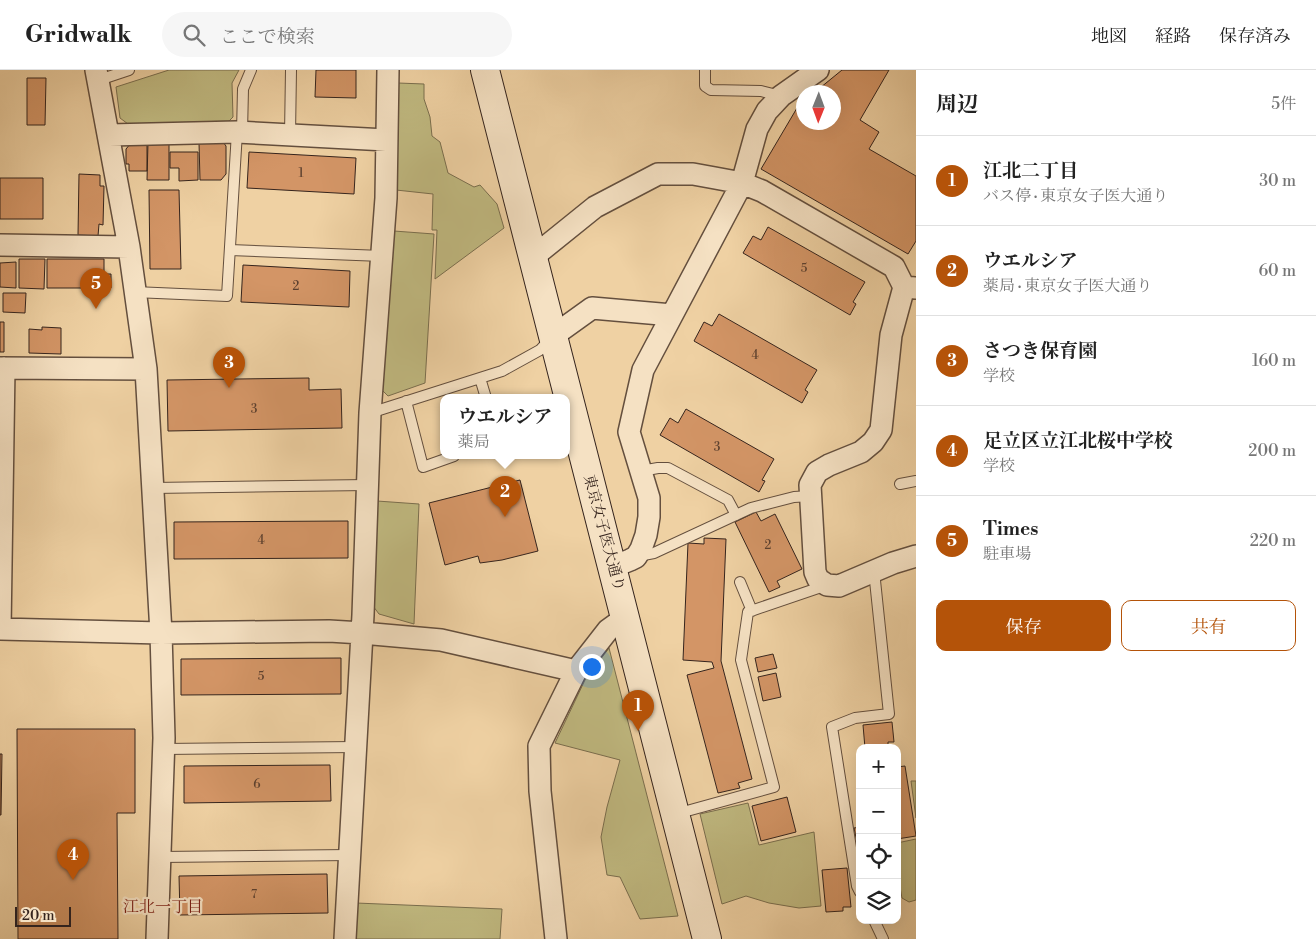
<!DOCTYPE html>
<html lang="ja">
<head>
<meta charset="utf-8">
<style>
	:root { --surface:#fff; --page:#f6f6f6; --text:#222; --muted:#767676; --line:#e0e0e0; --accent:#b45309 }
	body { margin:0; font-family:"Libre Bodoni","Noto Serif JP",serif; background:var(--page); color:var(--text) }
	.controls { position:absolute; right:15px; bottom:15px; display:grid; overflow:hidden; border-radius:10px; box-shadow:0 5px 20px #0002 }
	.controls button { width:45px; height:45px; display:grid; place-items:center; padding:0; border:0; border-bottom:1px solid var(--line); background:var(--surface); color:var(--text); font:25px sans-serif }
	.compass { position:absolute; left:796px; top:15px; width:45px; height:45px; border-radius:50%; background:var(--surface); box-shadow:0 5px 20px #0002; rotate:181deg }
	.scale { position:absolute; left:15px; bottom:12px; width:56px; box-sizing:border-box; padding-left:5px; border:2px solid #35241d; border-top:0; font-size:14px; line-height:18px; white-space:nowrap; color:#35241d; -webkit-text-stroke:4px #f5e1c3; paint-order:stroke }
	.you { position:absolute; left:591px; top:596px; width:18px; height:18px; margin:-12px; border:4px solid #fff; border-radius:50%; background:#1a73e8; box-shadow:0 0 0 8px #1a73e833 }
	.badge { display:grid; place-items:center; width:32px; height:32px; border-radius:50%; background:var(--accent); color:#fff; font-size:16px; font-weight:700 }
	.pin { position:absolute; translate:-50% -41px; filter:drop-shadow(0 1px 2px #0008) }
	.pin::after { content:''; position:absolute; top:26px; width:18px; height:15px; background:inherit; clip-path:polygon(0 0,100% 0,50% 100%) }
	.popup { position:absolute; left:440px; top:324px; width:130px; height:65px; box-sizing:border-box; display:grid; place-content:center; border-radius:10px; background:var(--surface); filter:drop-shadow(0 1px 4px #0005); font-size:16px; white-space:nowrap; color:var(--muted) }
	.popup b { font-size:19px; color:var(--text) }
	.popup::after { content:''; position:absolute; left:50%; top:100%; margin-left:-10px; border:10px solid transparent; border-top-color:var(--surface) }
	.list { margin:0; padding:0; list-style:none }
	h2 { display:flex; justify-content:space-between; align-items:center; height:65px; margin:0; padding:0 20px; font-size:21px }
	h2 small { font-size:16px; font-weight:400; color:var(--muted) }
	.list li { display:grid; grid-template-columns:32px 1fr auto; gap:15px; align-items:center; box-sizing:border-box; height:90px; padding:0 20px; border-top:1px solid var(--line) }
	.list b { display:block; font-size:19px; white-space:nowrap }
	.list p { margin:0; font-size:16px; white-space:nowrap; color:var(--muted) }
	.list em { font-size:16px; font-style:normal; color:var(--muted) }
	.actions { display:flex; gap:10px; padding:15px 20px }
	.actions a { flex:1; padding:11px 0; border:1px solid var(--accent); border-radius:10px; text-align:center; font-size:18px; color:var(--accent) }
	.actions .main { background:var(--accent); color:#fff }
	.icon { flex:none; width:28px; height:28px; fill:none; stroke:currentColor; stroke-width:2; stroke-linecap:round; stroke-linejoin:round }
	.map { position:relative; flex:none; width:916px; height:869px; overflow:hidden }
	header { display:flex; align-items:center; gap:30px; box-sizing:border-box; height:70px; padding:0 25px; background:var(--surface); border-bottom:1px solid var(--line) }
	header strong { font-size:24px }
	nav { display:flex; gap:28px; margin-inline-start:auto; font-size:18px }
	.search { width:350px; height:45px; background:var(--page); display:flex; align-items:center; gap:12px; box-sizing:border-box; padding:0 18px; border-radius:28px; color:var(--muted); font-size:19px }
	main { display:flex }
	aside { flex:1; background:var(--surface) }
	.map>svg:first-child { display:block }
</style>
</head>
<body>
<header>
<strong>Gridwalk</strong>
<div class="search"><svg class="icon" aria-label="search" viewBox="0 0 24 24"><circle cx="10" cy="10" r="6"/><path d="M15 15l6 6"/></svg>ここで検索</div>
<nav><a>地図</a><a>経路</a><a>保存済み</a></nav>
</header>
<main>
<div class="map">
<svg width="916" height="869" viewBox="0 0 916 869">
	<rect width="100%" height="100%" fill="#efd1a3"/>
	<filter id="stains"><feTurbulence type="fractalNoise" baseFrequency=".004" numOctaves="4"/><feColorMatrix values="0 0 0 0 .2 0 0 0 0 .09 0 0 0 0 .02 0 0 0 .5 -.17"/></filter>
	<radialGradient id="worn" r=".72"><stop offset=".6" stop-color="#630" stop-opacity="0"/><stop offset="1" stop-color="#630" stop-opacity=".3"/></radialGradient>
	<path fill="#c0b980" stroke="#7a6e4e" d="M169,0H239L232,13L233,47L229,51L128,54L120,48L116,17Z
		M398,13L424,14V29L430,47L432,66L440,72L448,103L474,117L480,115L497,134L504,158L435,209L437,160H432L433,124L396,120Z
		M394,161L434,164L425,313L388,326L382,320Z
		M377,431L419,434L414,554L379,544L373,536Z
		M609,578L678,846L640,849L620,807L607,805L601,767L607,737L620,690L555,673L585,610Z
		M911,711H916V748Z
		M748,733L759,775L814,762L821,836L799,838L769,833L746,826L722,834L700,744Z
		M916,769V830L909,832L902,828L897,801V773Z
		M356,833L502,839L500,869H355Z"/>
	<path fill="#d39566" stroke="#35241d" d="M316,0H356V28L315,27Z
		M842,0H889L860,50L879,62L869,79L916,106V171L908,184L761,99L797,38L804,32V52H834V22H815Z
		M27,8H46L45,55H27Z
		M148,72L169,73V110H147Z
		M223,72L226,76V104L221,110H200L199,73Z
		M131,73H147V101H129V94H126V79Z
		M170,82H198V110L179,111V98H170Z
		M249,82L356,88L354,124L247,118Z
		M79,104L100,105V116H104L103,155L99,154L98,166L78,165Z
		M0,108H43V149H0Z
		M149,120H179L181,199H150Z
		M768,157L865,212L853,232L856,234L850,245L743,183L753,166L761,170Z
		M19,189H45L44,219L19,218Z
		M47,189H104V204H111V218H47Z
		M16,192V218L0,217V193Z
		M243,195L350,201L349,237L241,232Z
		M3,223H26L25,243L3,242Z
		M719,244L817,300L805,320L808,322L802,333L694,271L704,252L712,256Z
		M0,252H4V282H0Z
		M42,257L61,258V284L29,283V259L42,260Z
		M309,308V320L341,319L342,358L168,361L167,310Z
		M686,339L774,389L762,410L765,411L759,422L660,365L670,348L678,353Z
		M520,410L538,481L502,490L480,493L478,486L445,495L429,433Z
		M756,442L761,451L775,444L802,499L777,511L780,517L769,522L735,452Z
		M348,451V488L174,489V452Z
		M704,468L726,469L721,591L752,709L738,713L740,718L718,723L687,605L714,598L712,592L683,590L688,473L704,474Z
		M773,584L777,598L758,602L755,588Z
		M341,588V624L181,625V589Z
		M776,603L781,627L763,631L758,607Z
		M892,652L894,672H888V678H865L863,655Z
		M17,659H135V743H117L118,869H18Z
		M0,684H2L1,745H0Z
		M330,695L331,731L184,733V696Z
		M905,696L916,766L897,769V697Z
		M787,727L796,762L761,771L752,736Z
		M860,757V776L858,777L854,758Z
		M847,798L851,837H843V841L826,842L822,800Z
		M327,804L328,843L180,845L179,806Z"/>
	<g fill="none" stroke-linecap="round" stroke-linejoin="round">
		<g stroke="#644f3e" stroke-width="12">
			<path id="lane" d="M705,0V16L711,20L761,21L781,26
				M99,10L129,0
				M242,62L243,19L251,0
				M290,65L291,0
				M230,180L382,186
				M134,222L227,226L237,62
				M480,308L486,328
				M406,331L423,397L454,386
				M370,343L502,301L540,280L550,269
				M641,401L658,398H668L728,430L736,445
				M900,414L916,411
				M153,418L367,415
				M638,486L654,483L751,438L794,427L811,426
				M740,512L752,541
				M164,679L356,677
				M676,744L774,717L741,590L748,542L827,515
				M160,787L350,785
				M860,822L857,816L832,657L855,648L889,644L874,501
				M874,850L883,869"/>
		</g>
		<g stroke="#644f3e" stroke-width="24">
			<path id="street" d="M96,0L129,177L146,299L161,563L164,668L157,869
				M109,65L237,62L386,70
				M0,175L129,177
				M533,187L595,137L658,104H693L715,108L742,113L762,121L894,197L904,217L916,218
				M904,217L891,265L881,360L873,372L861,382L829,395L817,402L810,415L815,502L818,509L827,515L839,516L893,493L916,486
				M553,266L592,238L672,245
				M0,298L146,299
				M613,497L630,490L636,487L641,479L646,465L649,447V428L629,362L643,300L742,113L757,59L767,41L781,26L818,0
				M0,559L161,563L329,561L362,563L441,570L576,601L608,560L626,547
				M0,559L4,298
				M345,869L363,545L370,343L386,128L388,0
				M556,869L540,721L539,676L576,601"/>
		</g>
		<g stroke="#35241d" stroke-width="30">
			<path id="secondary" d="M485,0L707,869"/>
		</g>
		<use href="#lane" stroke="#f5e1c3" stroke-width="10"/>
		<use href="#street" stroke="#f5e1c3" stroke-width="21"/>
		<use href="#secondary" stroke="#f5e1c3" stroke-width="28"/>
	</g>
	<g text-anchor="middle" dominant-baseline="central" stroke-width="4.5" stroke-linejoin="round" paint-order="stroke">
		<g font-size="12" fill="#5c402f">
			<text x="301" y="103">1</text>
			<text x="804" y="198">5</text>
			<text x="296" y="216">2</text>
			<text x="755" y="285">4</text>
			<text x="254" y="339">3</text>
			<text x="717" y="377">3</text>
			<text x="261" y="470">4</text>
			<text x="768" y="475">2</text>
			<text x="261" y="606">5</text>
			<text x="257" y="714">6</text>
			<text x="254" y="824">7</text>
		</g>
		<g font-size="15" fill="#35241d" stroke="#f5e1c3">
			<text transform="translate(604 463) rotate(75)">東京女子医大通り</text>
		</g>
		<g font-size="16" fill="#7a1f14" stroke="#f5e1c3">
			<text x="163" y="837">江北一丁目</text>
		</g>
	</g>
	<rect width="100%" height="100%" filter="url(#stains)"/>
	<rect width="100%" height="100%" fill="url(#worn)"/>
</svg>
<div class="controls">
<button>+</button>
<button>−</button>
<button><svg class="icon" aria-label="locate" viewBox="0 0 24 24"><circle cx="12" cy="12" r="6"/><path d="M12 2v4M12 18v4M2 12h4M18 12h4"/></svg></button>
<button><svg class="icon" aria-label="layers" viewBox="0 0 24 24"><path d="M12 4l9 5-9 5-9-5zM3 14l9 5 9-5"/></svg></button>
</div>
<svg class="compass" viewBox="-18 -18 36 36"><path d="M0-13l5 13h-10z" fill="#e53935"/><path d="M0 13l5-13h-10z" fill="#767676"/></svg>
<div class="scale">20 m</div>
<div class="you"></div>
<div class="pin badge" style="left:638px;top:661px">1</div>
<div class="pin badge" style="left:505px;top:447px">2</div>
<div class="popup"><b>ウエルシア</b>薬局</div>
<div class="pin badge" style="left:229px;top:318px">3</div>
<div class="pin badge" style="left:73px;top:810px">4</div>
<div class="pin badge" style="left:96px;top:239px">5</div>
</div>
<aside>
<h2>周辺<small>5件</small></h2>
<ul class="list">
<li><span class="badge">1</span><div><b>江北二丁目</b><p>バス停 · 東京女子医大通り</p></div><em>30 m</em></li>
<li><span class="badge">2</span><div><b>ウエルシア</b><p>薬局 · 東京女子医大通り</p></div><em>60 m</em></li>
<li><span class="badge">3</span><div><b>さつき保育園</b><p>学校</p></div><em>160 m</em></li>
<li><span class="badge">4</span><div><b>足立区立江北桜中学校</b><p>学校</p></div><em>200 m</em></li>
<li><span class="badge">5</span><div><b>Times</b><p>駐車場</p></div><em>220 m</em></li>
</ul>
<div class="actions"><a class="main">保存</a><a>共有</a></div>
</aside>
</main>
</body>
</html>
